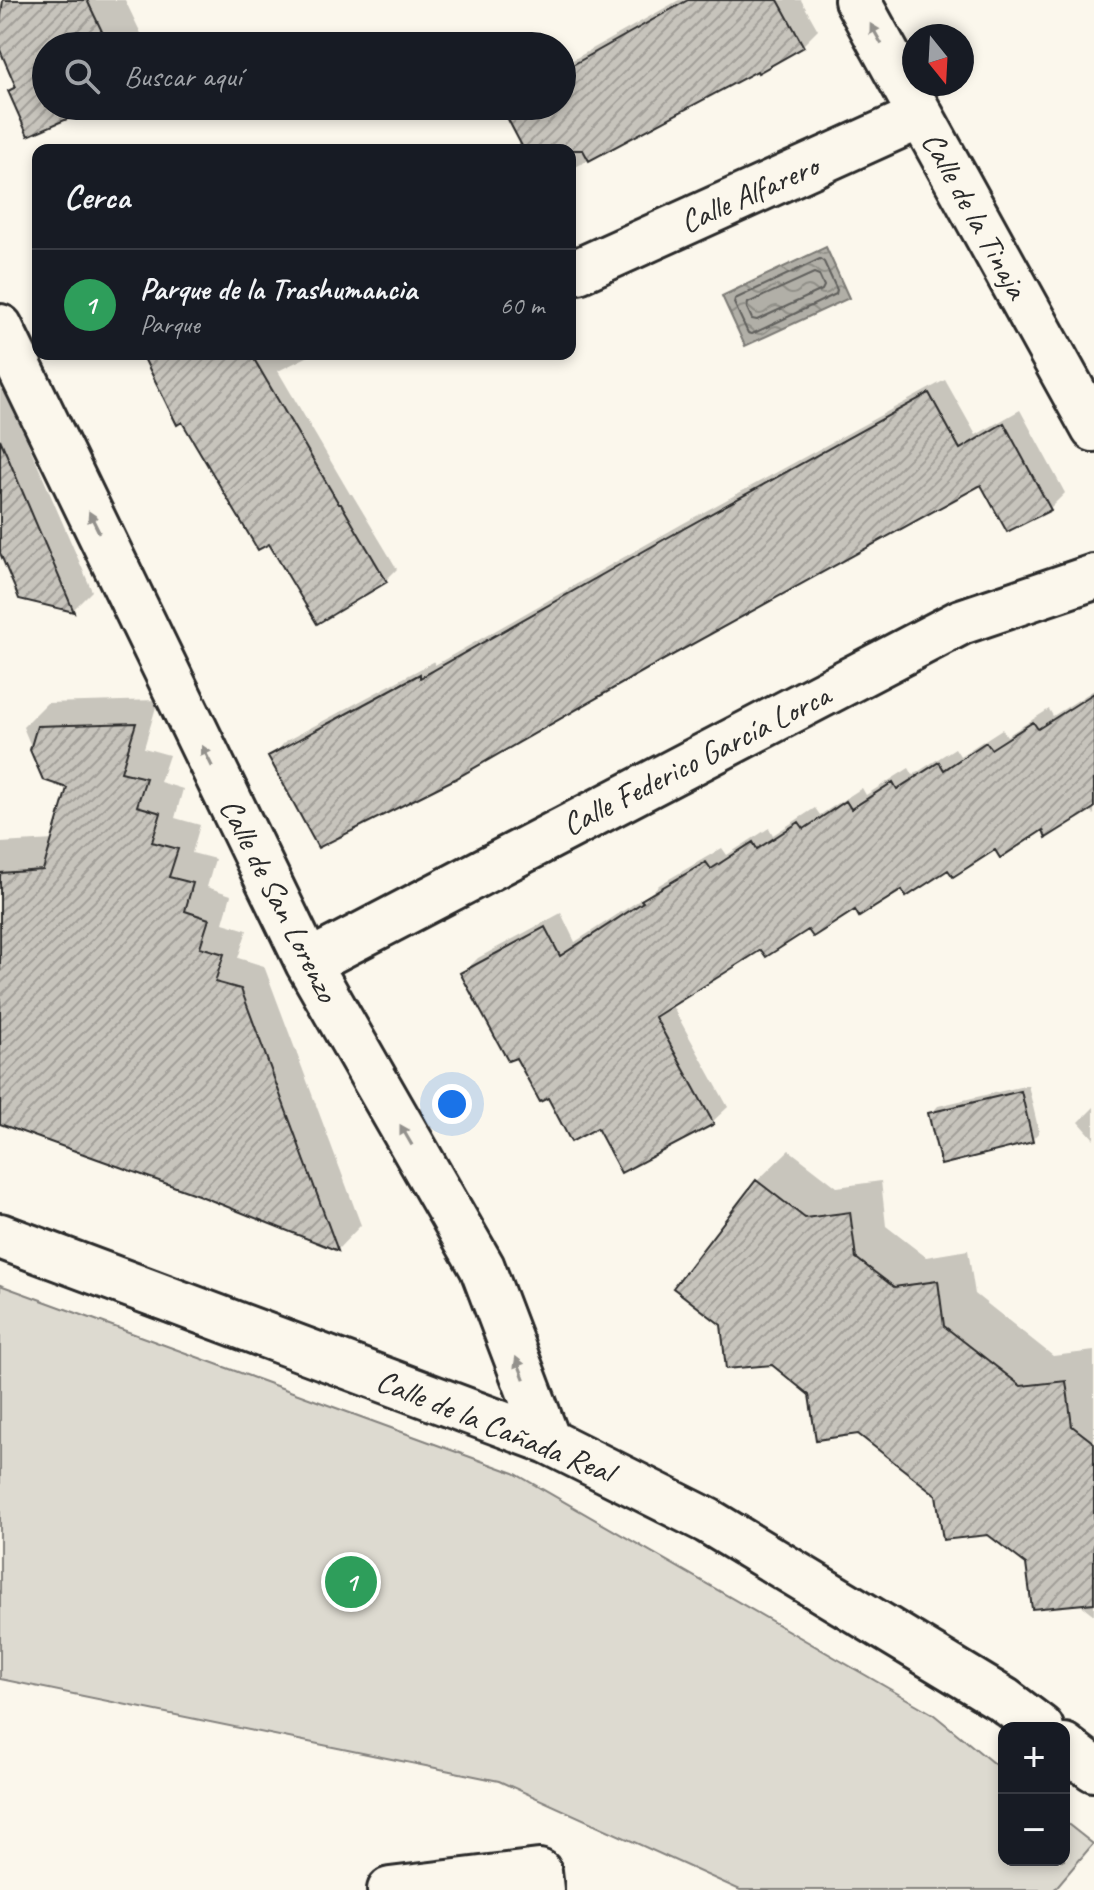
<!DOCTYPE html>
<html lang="es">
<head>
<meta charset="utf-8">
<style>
	:root { --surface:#171b24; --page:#20242c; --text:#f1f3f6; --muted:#9ea1a6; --line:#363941; --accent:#98999b }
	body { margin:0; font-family:Caveat,sans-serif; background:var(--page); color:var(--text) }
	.controls { position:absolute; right:24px; bottom:24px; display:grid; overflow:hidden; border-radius:16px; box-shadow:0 4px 12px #0003 }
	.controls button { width:72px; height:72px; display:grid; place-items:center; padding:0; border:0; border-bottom:2px solid var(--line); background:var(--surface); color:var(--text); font:40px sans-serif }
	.compass { position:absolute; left:902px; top:24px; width:72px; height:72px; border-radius:50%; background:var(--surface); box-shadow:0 4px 12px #0003; rotate:162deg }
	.you { position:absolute; left:452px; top:1104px; width:28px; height:28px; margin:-20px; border:6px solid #fff; border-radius:50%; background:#1a73e8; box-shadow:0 0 0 12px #1a73e833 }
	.badge { display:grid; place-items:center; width:52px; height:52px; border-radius:50%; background:var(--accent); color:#fff; font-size:26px; font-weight:700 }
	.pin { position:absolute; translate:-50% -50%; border:4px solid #fff; box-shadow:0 2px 8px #0006 }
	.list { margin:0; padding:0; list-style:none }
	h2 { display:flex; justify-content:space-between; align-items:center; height:104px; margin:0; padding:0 32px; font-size:34px }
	h2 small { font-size:26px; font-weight:400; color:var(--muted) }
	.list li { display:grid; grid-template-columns:52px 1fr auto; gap:24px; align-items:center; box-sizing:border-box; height:112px; padding:0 32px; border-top:2px solid var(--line) }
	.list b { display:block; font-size:30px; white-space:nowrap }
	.list p { margin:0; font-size:26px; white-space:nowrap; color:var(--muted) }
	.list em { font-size:26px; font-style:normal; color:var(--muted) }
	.icon { flex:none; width:44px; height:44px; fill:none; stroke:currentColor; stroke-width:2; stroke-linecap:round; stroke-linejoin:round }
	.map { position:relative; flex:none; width:1094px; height:1890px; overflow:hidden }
	.search { position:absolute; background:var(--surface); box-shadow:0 4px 12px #0003; left:32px; top:32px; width:544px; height:88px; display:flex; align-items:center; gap:20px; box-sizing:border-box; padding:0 28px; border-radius:44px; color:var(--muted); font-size:30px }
	.panel { position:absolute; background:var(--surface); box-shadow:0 4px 12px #0003; left:32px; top:144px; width:544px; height:216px; border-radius:16px }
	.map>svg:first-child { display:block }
</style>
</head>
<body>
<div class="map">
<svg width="1094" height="1890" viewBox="0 0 1094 1890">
	<defs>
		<pattern id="water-waves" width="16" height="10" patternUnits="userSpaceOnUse" patternTransform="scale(2)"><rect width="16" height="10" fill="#b1afa7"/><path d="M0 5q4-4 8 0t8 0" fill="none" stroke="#908f88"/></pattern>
		<pattern id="building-hatch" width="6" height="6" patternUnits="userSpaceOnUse" patternTransform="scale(2)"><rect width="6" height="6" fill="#c7c4bc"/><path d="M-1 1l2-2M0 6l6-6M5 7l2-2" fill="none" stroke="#a29f99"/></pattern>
	</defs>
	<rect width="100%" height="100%" fill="#fbf7ec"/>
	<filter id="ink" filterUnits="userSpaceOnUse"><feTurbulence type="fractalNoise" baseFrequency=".0125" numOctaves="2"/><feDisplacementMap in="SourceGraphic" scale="16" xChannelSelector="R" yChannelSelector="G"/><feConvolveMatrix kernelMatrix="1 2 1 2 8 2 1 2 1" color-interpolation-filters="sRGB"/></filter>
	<g filter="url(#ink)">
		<path fill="#dddad0" stroke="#84827e" stroke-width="2" d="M0,1285L514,1473L933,1714L1004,1772V1860H1064V1821L1093,1844L1054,1890H740L499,1781L0,1679Z"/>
		<path fill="url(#water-waves)" stroke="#7b7a75" stroke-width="2" d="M826,247L849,298L745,346L722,296Z"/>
		<path fill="#0003" d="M5,0H125L147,46H46V106H92L29,134L10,91L17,84L0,45Z
			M679,0H801L818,30L803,45L759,71L758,68L570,170V150H527L503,106H562V66Z
			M145,354H313L278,371L350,494H352L397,569L386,580L317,622L270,542Z
			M0,378L92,591L73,610L0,550Z
			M945,380L976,435L1020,410L1065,493L1050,508L1008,530L982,482L271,757L286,741L435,661V665L682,524Z
			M1094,690V815L1089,809L762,947L671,1004L728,1107L712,1122L597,1125L549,1095L517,1055L463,973L478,958L561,913L575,942L652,892L659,885L722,848L727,855L769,828L773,835L815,808L820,815L862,788L866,795L909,768L913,775L955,748L960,756L1002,729L1007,736L1049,709L1053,716Z
			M158,700L144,748L169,755L160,782L183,789L175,818L200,825L192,853L215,859L207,887L231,895L223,923L247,930L238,958L264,966L361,1225L338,1249L199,1194L0,1122V843L54,840L69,786L44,778L23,727L47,703Z
			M1028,1085L1039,1132L1032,1140L931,1114L938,1106Z
			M1094,1107V1139L1079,1122Z
			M789,1150L837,1187L881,1181L886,1226L926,1257L968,1250L975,1294L1053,1356L1094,1351V1615L811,1394L757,1181Z"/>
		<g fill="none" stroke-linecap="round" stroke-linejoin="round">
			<path stroke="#61605d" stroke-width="2" d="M820,259L824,262L837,290L836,294L752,334L748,333L734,303L735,299Z
				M814,273L819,275L824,286L822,290L757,320L752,319L747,308L748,303Z"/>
		</g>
		<path fill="url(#building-hatch)" stroke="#2b2b2b" stroke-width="2" d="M3,0H87L109,46H46V106H97L28,136L8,91L16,87L0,50V24Z
			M688,0H778L804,47L758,73L757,71L589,161L583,150H524L501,106H562V71Z
			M142,354H251L339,504H341L387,582L317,624L269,544L258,550L182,422L177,425Z
			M929,393L960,449L1004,423L1051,510L1007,532L981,485L649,668L455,779L318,848L268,756L420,674V678L665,539Z
			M0,439L74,612L19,599L14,586L0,553Z
			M1094,693V808L1046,838L1043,830L1000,858L995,850L953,877L948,870L906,897L902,890L859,917L855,910L813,937L808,930L766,957L761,950L655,1017L714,1124L621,1173L597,1128L571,1142L548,1098L540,1102L516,1058L508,1061L460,973L545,927L560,956L643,902L641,900L706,862L711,869L753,842L757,849L799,822L804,829L846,801L851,809L893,782L897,789L939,762L944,770L986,742L991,749L1033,722L1038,729Z
			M136,723L121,772L146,778L137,806L161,813L152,842L178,849L169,877L193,883L185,911L209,919L200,947L224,954L215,982L241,989L338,1251L198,1195L0,1124V873L43,870L67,788L43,780L30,750L37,726Z
			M1021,1091L1033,1142L941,1165L928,1113Z
			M756,1180L805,1218L850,1212L856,1258L894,1287L938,1281L944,1326L1021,1386L1066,1381L1072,1426L1094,1443V1603L1032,1609L1026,1564L988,1535L943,1540L936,1495L858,1434L816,1440L809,1395L772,1365L726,1369L721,1325L673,1288Z"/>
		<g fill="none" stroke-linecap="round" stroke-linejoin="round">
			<g stroke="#2b2b2b" stroke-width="50">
				<path id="minor" d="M857,0L1094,429
					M578,271L921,116
					M0,327L308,963L482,1267L548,1441
					M308,963L961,622L1094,577
					M0,1236L548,1441L708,1521L1004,1700L1041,1728
					M1064,1746L1094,1769
					M390,1890L539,1872L541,1890"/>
			</g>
			<use href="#minor" stroke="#fbf7ec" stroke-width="44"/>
		</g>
		<defs><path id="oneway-solid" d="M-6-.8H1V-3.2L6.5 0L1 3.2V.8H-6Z" transform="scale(2)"/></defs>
		<g fill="#93918c">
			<use href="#oneway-solid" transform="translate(876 34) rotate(-119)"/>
			<use href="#oneway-solid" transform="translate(94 522) rotate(-116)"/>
			<use href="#oneway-solid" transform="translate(207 756) rotate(-116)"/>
			<use href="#oneway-solid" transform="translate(406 1135) rotate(-120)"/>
			<use href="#oneway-solid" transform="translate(520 1368) rotate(-111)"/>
		</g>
	</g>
	<g text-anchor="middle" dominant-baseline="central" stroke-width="7" stroke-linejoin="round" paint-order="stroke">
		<g font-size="32" fill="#2b2b2b" stroke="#fbf7ec">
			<text transform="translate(749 194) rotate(-24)">Calle Alfarero</text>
			<text transform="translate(975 215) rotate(61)">Calle de la Tinaja</text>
			<text transform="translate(696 760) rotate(-27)">Calle Federico García Lorca</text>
			<text transform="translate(279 900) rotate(63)">Calle de San Lorenzo</text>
			<text transform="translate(495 1426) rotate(22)">Calle de la Cañada Real</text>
		</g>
	</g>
</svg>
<div class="controls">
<button>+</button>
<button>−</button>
</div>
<svg class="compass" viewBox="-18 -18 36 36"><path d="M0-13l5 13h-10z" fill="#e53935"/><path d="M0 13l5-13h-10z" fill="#9ea1a6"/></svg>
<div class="you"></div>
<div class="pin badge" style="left:351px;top:1582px;background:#2e9e5b">1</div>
<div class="search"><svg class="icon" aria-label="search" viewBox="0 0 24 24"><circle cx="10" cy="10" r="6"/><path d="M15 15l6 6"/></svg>Buscar aquí</div>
<section class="panel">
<h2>Cerca<small></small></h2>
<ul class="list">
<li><span class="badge" style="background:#2e9e5b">1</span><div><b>Parque de la Trashumancia</b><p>Parque</p></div><em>60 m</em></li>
</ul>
</section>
</div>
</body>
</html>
